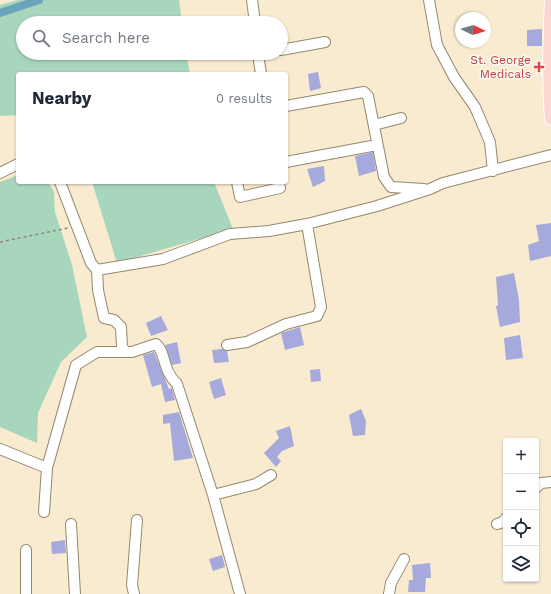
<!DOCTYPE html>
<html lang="en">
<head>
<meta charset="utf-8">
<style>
	:root { --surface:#fff; --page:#f6f6f7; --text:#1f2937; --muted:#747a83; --line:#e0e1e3 }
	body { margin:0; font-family:"Work Sans",sans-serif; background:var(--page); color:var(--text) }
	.controls { position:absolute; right:12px; bottom:12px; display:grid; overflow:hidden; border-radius:4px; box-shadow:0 1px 3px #0004 }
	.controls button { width:36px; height:36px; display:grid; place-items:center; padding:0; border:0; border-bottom:1px solid var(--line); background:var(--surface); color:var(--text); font:20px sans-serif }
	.compass { position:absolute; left:455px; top:12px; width:36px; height:36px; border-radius:50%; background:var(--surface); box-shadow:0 1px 3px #0004; rotate:94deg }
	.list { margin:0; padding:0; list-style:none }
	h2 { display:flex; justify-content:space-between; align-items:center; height:52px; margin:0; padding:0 16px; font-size:17px }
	h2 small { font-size:13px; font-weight:400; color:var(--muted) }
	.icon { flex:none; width:22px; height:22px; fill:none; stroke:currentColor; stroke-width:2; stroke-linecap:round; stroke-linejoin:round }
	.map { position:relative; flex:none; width:551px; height:594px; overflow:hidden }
	.search { position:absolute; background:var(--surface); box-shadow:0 1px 3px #0004; left:16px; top:16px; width:272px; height:44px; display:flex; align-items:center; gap:10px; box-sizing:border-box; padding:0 14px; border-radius:22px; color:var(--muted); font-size:15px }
	.panel { position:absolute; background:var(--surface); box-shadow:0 1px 3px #0004; left:16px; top:72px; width:272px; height:112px; border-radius:4px }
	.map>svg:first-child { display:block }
</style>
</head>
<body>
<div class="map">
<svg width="551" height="594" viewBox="0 0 551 594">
	<rect width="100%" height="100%" fill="#f8ebd0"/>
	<path fill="#a7d6bc" d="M18,0H179L182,23H23V53H186L190,74H18V115L0,116V5Z
		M18,175V182H48L54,192L55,212L72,265L87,337L61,362L38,413L37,443L0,427V182Z
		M92,182H214L233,229L117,263Z"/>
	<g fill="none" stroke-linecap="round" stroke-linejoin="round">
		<path stroke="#68a5bc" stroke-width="8" d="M0,13L39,0"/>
	</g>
	<path fill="#a5a9db" d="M542,29V46H527V30Z
		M318,72L321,88L310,91L308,74Z
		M373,152L376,171L359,176L355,156Z
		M324,166L325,181L313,187L307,169Z
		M551,223V256L530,261L528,245L539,241L536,225Z
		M514,273L519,300L520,322L500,327L496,306L498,305L496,277Z
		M161,316L168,330L151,336L146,323Z
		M300,327L304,345L285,350L281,333Z
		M520,335L523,358L506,360L504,338Z
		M177,342L181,363L172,365L165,345Z
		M222,349L227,351L229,362L214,363L212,350Z
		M154,352L169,389L172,388L175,400L165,402L161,384L152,387L143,355Z
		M320,369L321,381L311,382L310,370Z
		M221,378L226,395L214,399L209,382Z
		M361,409L366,421L365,435L353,436L349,415Z
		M179,412L193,458L174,461L170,423L163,424V415Z
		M290,426L294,446L282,451L277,457L281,461L276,467L264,453L279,438L276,431Z
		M65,540L66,553L52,554L51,542Z
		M222,555L225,567L213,571L209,559Z
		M430,563L431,578H426L425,592H408L409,580H413L412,565Z"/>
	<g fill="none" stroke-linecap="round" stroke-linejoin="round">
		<g stroke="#94876f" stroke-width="12">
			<path id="minor" d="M252,0L255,23
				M429,0L437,45L454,77L475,107L490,142L493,171
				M281,50L325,42
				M261,74L258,54L265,53
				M286,106L364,92L368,96L384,177L391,187L424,189
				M374,125L401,118
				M286,162L377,145
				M0,173L18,164
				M60,182L91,263L97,270L98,290L104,318L114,320L121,327L122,347L125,351
				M237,182L240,197L280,188L279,182
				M97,270L163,259L230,234L269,231L307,224L377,206L430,189L443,183L551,155
				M227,345L247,342L286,324L317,316L321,307L307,224
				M0,449L47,468
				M536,488L541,483L551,482
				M213,495L256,484L271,475
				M44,512L47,468L76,365L97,352H132L156,344C166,352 162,370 177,384L213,495L240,594
				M71,524L75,594
				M497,524L503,522L506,518
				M26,594V550
				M134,594L132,585L137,520
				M389,594L391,583L404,559"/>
		</g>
		<g stroke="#fff" stroke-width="14">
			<path id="major" d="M551,0C549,40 548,79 551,119"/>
		</g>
		<path stroke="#908775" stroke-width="1.5" stroke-dasharray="3 3" stroke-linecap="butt" d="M0,242L68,228"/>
		<use href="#minor" stroke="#fff" stroke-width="10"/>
		<use href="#major" stroke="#fed5d3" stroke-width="12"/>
	</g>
	<path fill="#e0444e" stroke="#fef9ee" stroke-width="1.5" d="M537 61h4v4h4v4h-4v4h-4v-4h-4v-4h4z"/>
	<g text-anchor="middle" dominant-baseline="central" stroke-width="3" stroke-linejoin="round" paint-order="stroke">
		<g font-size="12" fill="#be3a42" stroke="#fef9ee" text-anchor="end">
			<text x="531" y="60">St. George<tspan x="531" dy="14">Medicals</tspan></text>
		</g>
	</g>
</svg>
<div class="controls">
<button>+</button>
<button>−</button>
<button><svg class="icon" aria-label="locate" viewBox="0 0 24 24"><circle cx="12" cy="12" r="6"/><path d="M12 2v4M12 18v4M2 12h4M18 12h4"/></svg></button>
<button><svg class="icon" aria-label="layers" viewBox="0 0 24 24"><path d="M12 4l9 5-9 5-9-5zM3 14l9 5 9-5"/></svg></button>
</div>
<svg class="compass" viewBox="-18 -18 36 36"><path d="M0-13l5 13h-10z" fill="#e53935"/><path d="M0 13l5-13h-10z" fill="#747a83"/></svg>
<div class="search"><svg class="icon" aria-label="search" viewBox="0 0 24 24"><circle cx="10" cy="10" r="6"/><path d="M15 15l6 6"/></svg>Search here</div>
<section class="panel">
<h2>Nearby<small>0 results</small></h2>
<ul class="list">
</ul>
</section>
</div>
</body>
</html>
